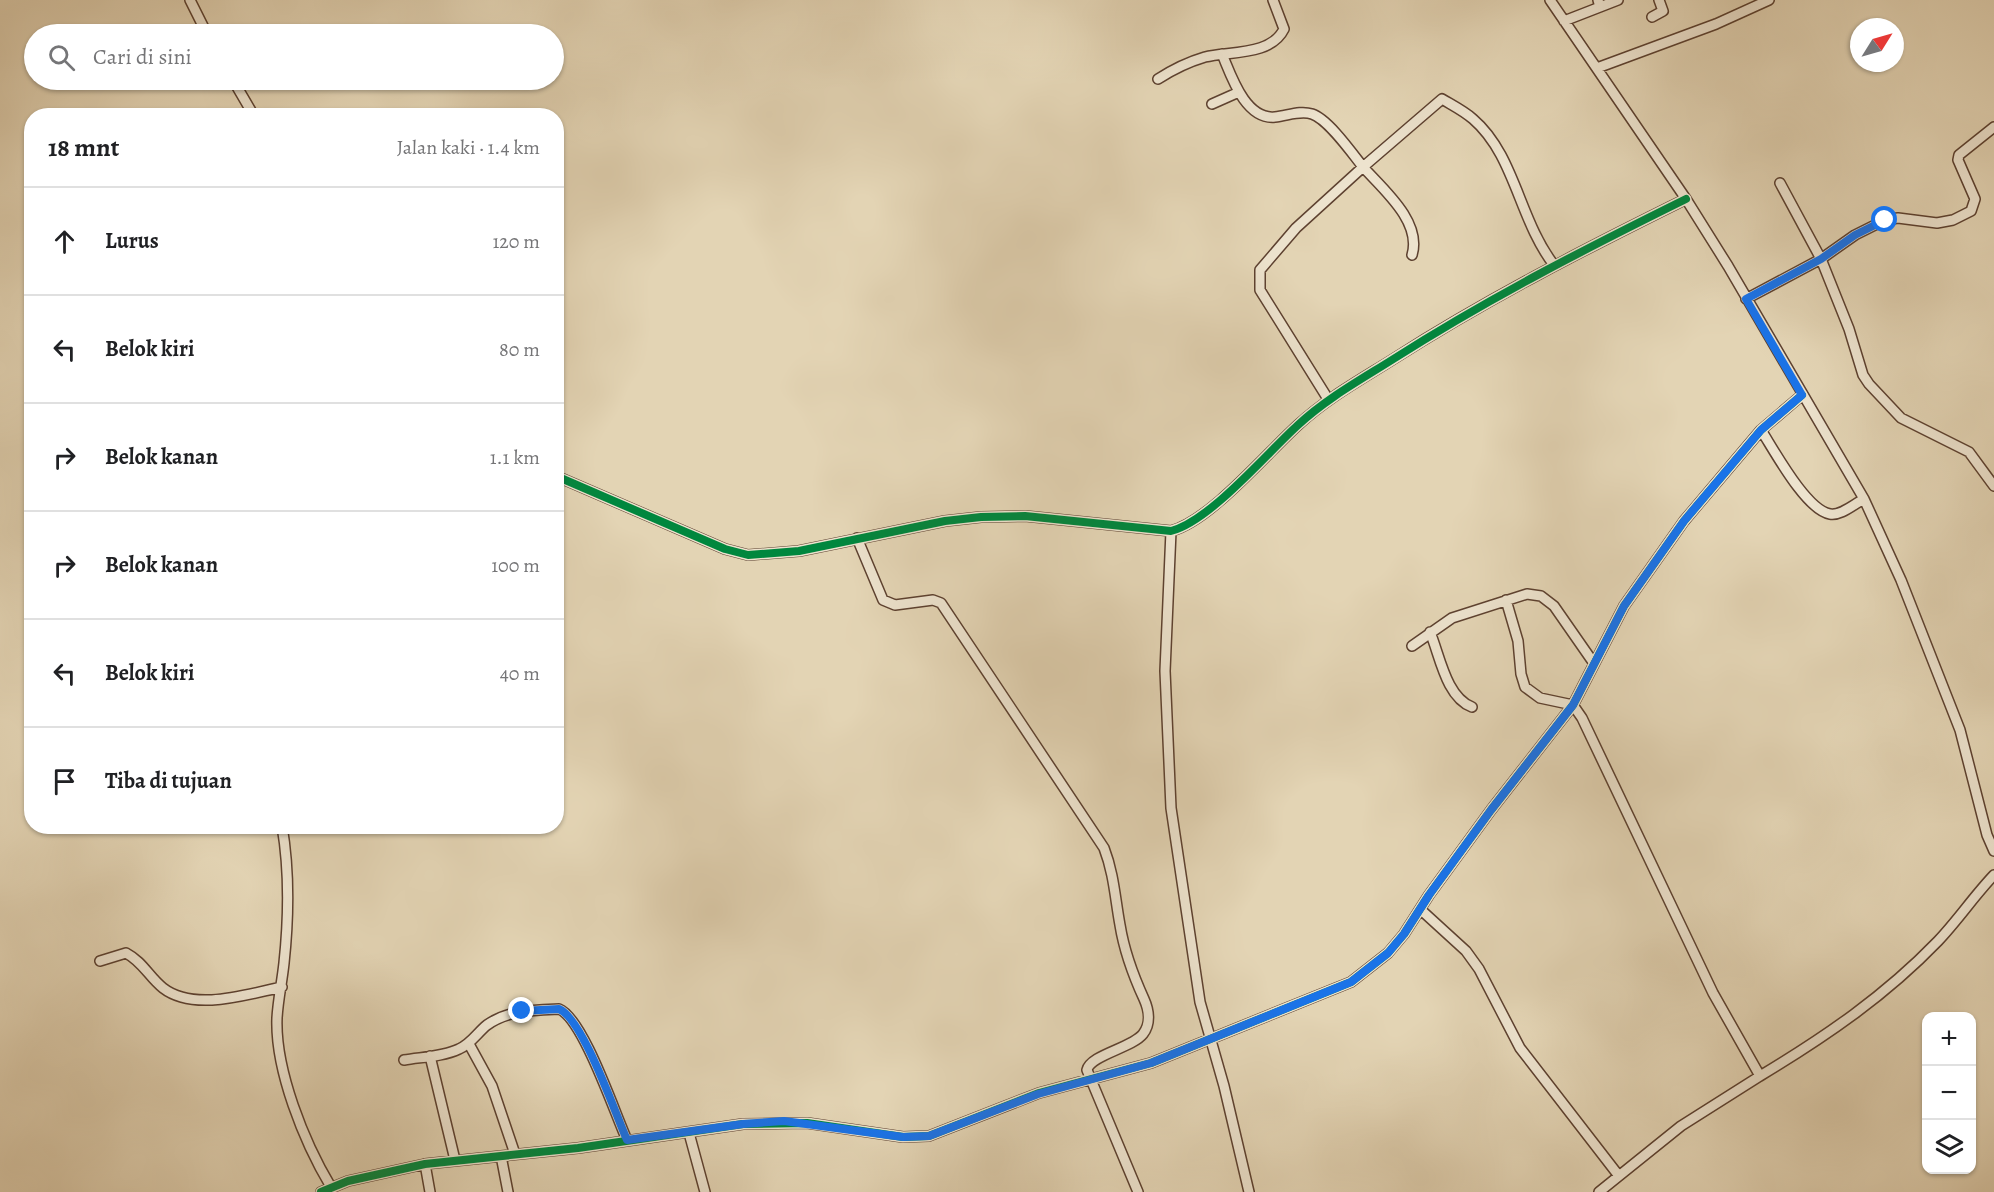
<!DOCTYPE html>
<html lang="id">
<head>
<meta charset="utf-8">
<style>
	:root { --surface:#fff; --page:#f2f2f2; --text:#202124; --muted:#757577; --line:#e0e0e0 }
	body { margin:0; font-family:Alegreya,serif; background:var(--page); color:var(--text) }
	.controls { position:absolute; right:18px; bottom:18px; display:grid; overflow:hidden; border-radius:12px; box-shadow:0 2px 4px #0004 }
	.controls button { width:54px; height:54px; display:grid; place-items:center; padding:0; border:0; border-bottom:2px solid var(--line); background:var(--surface); color:var(--text); font:30px sans-serif }
	.compass { position:absolute; left:1850px; top:18px; width:54px; height:54px; border-radius:50%; background:var(--surface); box-shadow:0 2px 4px #0004; rotate:53deg }
	.stop { position:absolute; width:18px; height:18px; margin:-14px; border:4px solid #1a73e8; border-radius:50%; background:#fff }
	.stop.end { background:#1a73e8; border-color:#fff; box-shadow:0 2px 6px #0008 }
	.list { margin:0; padding:0; list-style:none }
	h2 { display:flex; justify-content:space-between; align-items:center; height:78px; margin:0; padding:0 24px; font-size:26px }
	h2 small { font-size:20px; font-weight:400; color:var(--muted) }
	.list li { display:grid; grid-template-columns:39px 1fr auto; gap:18px; align-items:center; box-sizing:border-box; height:108px; padding:0 24px; border-top:2px solid var(--line) }
	.list b { display:block; font-size:22px; white-space:nowrap }
	.list em { font-size:20px; font-style:normal; color:var(--muted) }
	.icon { flex:none; width:33px; height:33px; fill:none; stroke:currentColor; stroke-width:2; stroke-linecap:round; stroke-linejoin:round }
	.map { position:relative; flex:none; width:1994px; height:1192px; overflow:hidden }
	.search { position:absolute; background:var(--surface); box-shadow:0 2px 4px #0004; left:24px; top:24px; width:540px; height:66px; display:flex; align-items:center; gap:15px; box-sizing:border-box; padding:0 21px; border-radius:33px; color:var(--muted); font-size:22px }
	.panel { position:absolute; background:var(--surface); box-shadow:0 2px 4px #0004; left:24px; top:108px; width:540px; height:726px; border-radius:24px }
	.map>svg:first-child { display:block }
</style>
</head>
<body>
<div class="map">
<svg width="1994" height="1192" viewBox="0 0 1994 1192">
	<rect width="100%" height="100%" fill="#e3d4b4"/>
	<filter id="stains"><feTurbulence type="fractalNoise" baseFrequency=".00333" numOctaves="4"/><feColorMatrix values="0 0 0 0 .2 0 0 0 0 .09 0 0 0 0 .02 0 0 0 .5 -.17"/></filter>
	<radialGradient id="worn" r=".72"><stop offset=".6" stop-color="#630" stop-opacity="0"/><stop offset="1" stop-color="#630" stop-opacity=".3"/></radialGradient>
	<g fill="none" stroke-linecap="round" stroke-linejoin="round">
		<g stroke="#5d4130" stroke-width="12">
			<path id="minor" d="M190,0L207,34
				M1550,0L1686,199L1728,266L1864,499L1901,580L1960,730L1987,835L1994,851
				M1600,7L1618,0
				M1652,17L1663,11L1659,0
				M1564,21L1600,7L1598,0
				M1222,54C1231,75 1245,120 1275,117C1287,116 1300,110 1312,114C1328,119 1352,153 1363,167L1442,99C1452,105 1464,111 1473,119C1515,155 1519,220 1554,265
				M1597,68L1716,24L1769,0
				M1158,79C1172,70 1188,62 1205,57C1229,51 1271,56 1284,29L1273,0
				M233,80L254,116
				M1212,104L1239,92
				M1780,183L1821,259L1849,329L1863,375L1869,384L1901,418L1969,452L1994,486
				M1746,299L1821,259L1855,235L1885,220L1898,218L1937,223L1953,220L1971,211L1975,199L1958,160L1959,155L1994,127
				M1328,399L1260,290V270L1296,228L1363,167C1384,190 1422,222 1412,255
				M1761,430C1774,450 1806,510 1830,514C1841,516 1854,504 1864,499
				M556,476L725,549L748,555L799,551L945,521L981,517L1025,516L1171,531C1210,521 1266,454 1298,425C1327,398 1362,379 1395,358C1489,298 1587,248 1686,199
				M1171,531L1165,671L1171,808L1200,1002L1224,1086L1249,1192
				M857,538L883,600L895,605L933,600L941,603L1104,848C1114,874 1115,898 1120,925C1124,950 1133,975 1144,999C1149,1010 1151,1024 1143,1034C1132,1048 1090,1055 1087,1070L1138,1192
				M1506,600L1518,641L1521,674L1525,687L1540,698L1573,705L1582,718L1713,993L1760,1076L1681,1126L1599,1192
				M1430,632C1440,656 1446,697 1472,707
				M1412,646L1452,618L1527,594L1541,596L1554,606L1593,662
				M282,826C290,873 289,916 284,963C282,982 278,1000 277,1018C275,1070 304,1142 331,1187
				M1420,909L1466,951L1479,969L1520,1048L1619,1176
				M100,961L126,953C143,962 149,977 163,988C194,1012 248,994 282,987
				M469,1044L492,1086L515,1154
				M430,1056L455,1160
				M404,1060C421,1057 442,1057 459,1049C471,1044 477,1033 487,1025C508,1010 534,1010 559,1009C583,1018 615,1114 627,1140
				M1760,1076C1825,1037 1885,996 1938,941C1958,920 1974,896 1994,875
				M689,1133L705,1192
				M501,1156L508,1192
				M425,1164L430,1192
				M321,1192L348,1181L425,1164L578,1148L743,1124L807,1123L903,1137L929,1136L1039,1093L1151,1063L1351,982L1388,953L1404,934L1429,895L1491,810L1573,705L1624,606L1684,521L1761,430L1802,395"/>
		</g>
		<use href="#minor" stroke="#ede3ce" stroke-width="9"/>
		<g stroke="#ede3ce" stroke-width="11">
			<path id="cycleway" d="M556,476L725,549L748,555L799,551L945,521L981,517L1025,516L1171,531C1210,521 1266,454 1298,425C1327,398 1362,379 1395,358C1489,298 1587,248 1686,199
				M321,1192L348,1181L425,1164L578,1148L743,1124L807,1123L903,1137L929,1136L1039,1093L1151,1063L1351,982L1388,953L1404,934L1429,895L1491,810L1573,705L1624,606L1684,521L1761,430L1802,395"/>
		</g>
		<use href="#cycleway" stroke="#00873e" stroke-width="8"/>
	</g>
	<g fill="none" stroke-linecap="round" stroke-linejoin="round">
		<path stroke="#1a73e8" stroke-width="8" d="M522,1011L559,1009C583,1019 615,1113 627,1140L743,1124L784,1121L903,1137L929,1136L1038,1094L1151,1063L1351,982L1388,953L1404,934L1429,895L1491,810L1573,705L1624,606L1684,521L1761,430L1802,395L1746,299L1821,259L1855,235L1885,220"/>
	</g>
	<rect width="100%" height="100%" filter="url(#stains)"/>
	<rect width="100%" height="100%" fill="url(#worn)"/>
</svg>
<div class="controls">
<button>+</button>
<button>−</button>
<button><svg class="icon" aria-label="layers" viewBox="0 0 24 24"><path d="M12 4l9 5-9 5-9-5zM3 14l9 5 9-5"/></svg></button>
</div>
<svg class="compass" viewBox="-18 -18 36 36"><path d="M0-13l5 13h-10z" fill="#e53935"/><path d="M0 13l5-13h-10z" fill="#757577"/></svg>
<div class="stop" style="left:1885px;top:220px"></div>
<div class="stop end" style="left:522px;top:1011px"></div>
<div class="search"><svg class="icon" aria-label="search" viewBox="0 0 24 24"><circle cx="10" cy="10" r="6"/><path d="M15 15l6 6"/></svg>Cari di sini</div>
<section class="panel">
<h2>18 mnt<small>Jalan kaki · 1.4 km</small></h2>
<ul class="list">
<li><svg class="icon" aria-label="ahead" viewBox="0 0 24 24"><path d="M12 20V5M6 11l6-6 6 6"/></svg><div><b>Lurus</b></div><em>120 m</em></li>
<li><svg class="icon" aria-label="left" viewBox="0 0 24 24"><path d="M17 20v-9H6M10 6l-5 5 5 5"/></svg><div><b>Belok kiri</b></div><em>80 m</em></li>
<li><svg class="icon" aria-label="right" viewBox="0 0 24 24"><path d="M7 20v-9h11M14 6l5 5-5 5"/></svg><div><b>Belok kanan</b></div><em>1.1 km</em></li>
<li><svg class="icon" aria-label="right" viewBox="0 0 24 24"><path d="M7 20v-9h11M14 6l5 5-5 5"/></svg><div><b>Belok kanan</b></div><em>100 m</em></li>
<li><svg class="icon" aria-label="left" viewBox="0 0 24 24"><path d="M17 20v-9H6M10 6l-5 5 5 5"/></svg><div><b>Belok kiri</b></div><em>40 m</em></li>
<li><svg class="icon" aria-label="arrive" viewBox="0 0 24 24"><path d="M6 21V4h12l-3 4 3 4H6"/></svg><div><b>Tiba di tujuan</b></div></li>
</ul>
</section>
</div>
</body>
</html>
